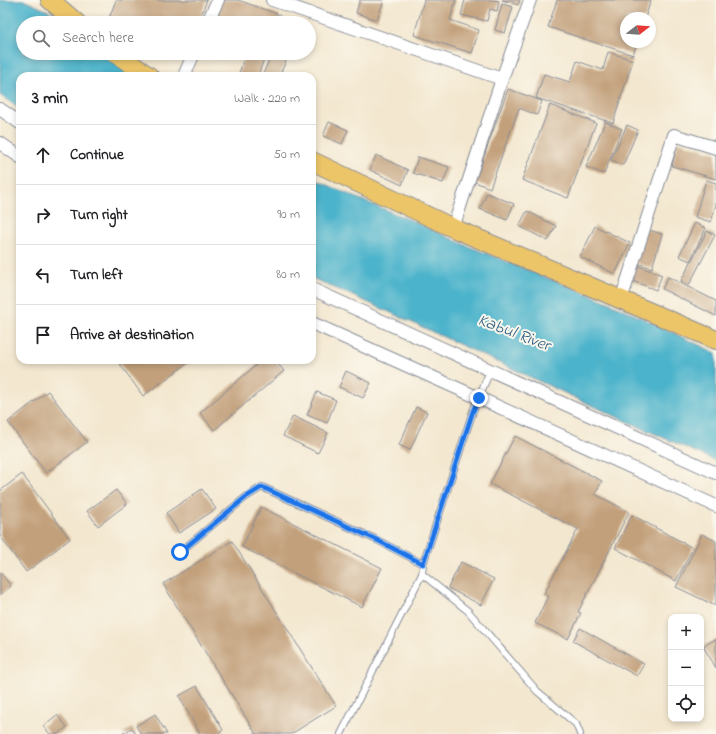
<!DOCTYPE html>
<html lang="en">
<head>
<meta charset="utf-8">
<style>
	:root { --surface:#fff; --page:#f6f6f6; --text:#202124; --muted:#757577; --line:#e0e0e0 }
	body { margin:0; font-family:"Indie Flower",sans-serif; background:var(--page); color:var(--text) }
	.controls { position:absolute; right:12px; bottom:12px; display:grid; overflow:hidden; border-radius:8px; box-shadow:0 2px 6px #0003 }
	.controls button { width:36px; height:36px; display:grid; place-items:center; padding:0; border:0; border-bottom:1px solid var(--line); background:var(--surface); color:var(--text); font:20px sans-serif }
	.compass { position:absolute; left:620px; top:12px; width:36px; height:36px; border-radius:50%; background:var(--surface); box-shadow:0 2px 6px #0003; rotate:73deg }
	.stop { position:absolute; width:12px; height:12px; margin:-9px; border:3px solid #1a73e8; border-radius:50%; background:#fff }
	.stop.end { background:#1a73e8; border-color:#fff; box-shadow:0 1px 4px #0008 }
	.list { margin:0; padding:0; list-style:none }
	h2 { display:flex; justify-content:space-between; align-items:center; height:52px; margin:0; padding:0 16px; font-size:17px }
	h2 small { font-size:13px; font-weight:400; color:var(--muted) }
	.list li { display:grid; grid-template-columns:26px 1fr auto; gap:12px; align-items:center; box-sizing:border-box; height:60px; padding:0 16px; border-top:1px solid var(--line) }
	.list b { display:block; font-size:15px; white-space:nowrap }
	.list em { font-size:13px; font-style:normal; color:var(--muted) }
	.icon { flex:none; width:22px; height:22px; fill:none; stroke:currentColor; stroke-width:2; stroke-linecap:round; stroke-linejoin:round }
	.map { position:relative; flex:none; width:716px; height:734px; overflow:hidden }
	.search { position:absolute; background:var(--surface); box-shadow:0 2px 6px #0003; left:16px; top:16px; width:300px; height:44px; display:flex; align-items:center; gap:10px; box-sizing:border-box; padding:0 14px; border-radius:22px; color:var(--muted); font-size:15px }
	.panel { position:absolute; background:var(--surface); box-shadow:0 2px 6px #0003; left:16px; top:72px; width:300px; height:292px; border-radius:12px }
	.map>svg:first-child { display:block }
</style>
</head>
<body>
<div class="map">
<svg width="716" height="734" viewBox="0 0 716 734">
	<rect width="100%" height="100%" fill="#fbf7ec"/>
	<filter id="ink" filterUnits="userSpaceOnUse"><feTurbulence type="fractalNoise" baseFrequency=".025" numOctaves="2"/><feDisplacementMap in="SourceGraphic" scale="8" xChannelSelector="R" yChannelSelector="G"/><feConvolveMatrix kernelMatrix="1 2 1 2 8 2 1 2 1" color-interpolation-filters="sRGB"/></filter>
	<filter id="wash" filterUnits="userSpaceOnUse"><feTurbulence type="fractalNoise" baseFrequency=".012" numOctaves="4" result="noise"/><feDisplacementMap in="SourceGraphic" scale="16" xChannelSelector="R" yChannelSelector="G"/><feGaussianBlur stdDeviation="0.9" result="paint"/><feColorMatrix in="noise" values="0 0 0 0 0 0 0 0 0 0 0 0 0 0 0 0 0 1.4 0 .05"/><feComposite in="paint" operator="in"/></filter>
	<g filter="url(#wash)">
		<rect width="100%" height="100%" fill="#f3e7cf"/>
		<path fill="#4cb3cb" stroke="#347194" d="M0,0H23L53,13L65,23H23V53H104L134,76H20V109L0,95Z
			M312,178L359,199L413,221L465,245L608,302L716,353V461C613,416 511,368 409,321C377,306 344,292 312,278Z"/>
		<g id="blocks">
			<path fill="#c2a07b" d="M116,0H207L198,23H114L108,21Z
				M219,0H238L280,15L277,23H257L237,16L234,23H211Z
				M360,0H384L377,20L356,13Z
				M424,0H456L450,20L479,30L472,53L414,35Z
				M465,0H493L499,1L497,11L490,9L487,21L461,15Z
				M502,0H520L518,5Z
				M557,0H651L645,18H626V42H637L633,55L548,27Z
				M502,4L513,7L505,33L495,30Z
				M608,52L633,60L613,123L536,98L544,74L570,82L577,61L603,70Z
				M205,53H223L221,59Z
				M246,53H266L258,76H238Z
				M272,53L287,59L279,76H262Z
				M508,89L542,101L537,115L519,108L490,188L475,182Z
				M550,105L596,123L568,198L522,180Z
				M329,122L348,130L342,144L323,136Z
				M605,122L622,129L604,174L586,167Z
				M627,125L638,130L623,165L611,160Z
				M678,142L716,153V179L672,166Z
				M376,155L408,170L402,185L370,170Z
				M418,157L449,167L443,183L413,173Z
				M706,180L716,183V205L711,222L695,217Z
				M487,193L514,204L507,220L480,209Z
				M527,211L556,226L548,241L519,226Z
				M695,223L706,228L690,261L679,256Z
				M595,226L630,243L615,274L580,257Z
				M646,229L662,234L652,268L636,263Z
				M707,231L715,235L689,285L681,281Z
				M636,265L662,275L656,290L630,280Z
				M668,277L716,301V316L662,289Z
				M117,360H192L143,396Z
				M262,360H275L284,371L214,430L200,413Z
				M346,371L371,383L363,398L339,387Z
				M48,391L87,442L46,473L8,422Z
				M317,392L336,400L327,423L307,415Z
				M416,407L427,412L410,450L399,445Z
				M293,416L328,433L318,453L283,436Z
				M515,436L602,481L595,494L629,512L578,612L581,613L568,639L535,623L548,596L544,594L578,529L490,484Z
				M22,474L70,539L26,572L0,536V491Z
				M202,489L216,509L179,533L166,513Z
				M116,490L127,504L98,526L87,511Z
				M261,507L382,568L362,607L242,547Z
				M632,515L693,548L676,581L615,548Z
				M702,534L716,541V606L676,587Z
				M232,541L336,706L291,734H256L163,584Z
				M461,562L494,579L481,605L448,588Z
				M0,572L11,586L0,595Z
				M580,628L644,664L637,676L573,641Z
				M716,639V668L703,646Z
				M197,686L223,730L217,734H200L179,696Z
				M155,714L167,734H141L136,726Z
				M57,715L67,727L58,734H50L43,726Z
				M132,728L136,734H122Z"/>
		</g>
	</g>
	<g filter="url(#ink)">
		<use href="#blocks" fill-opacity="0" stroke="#878b96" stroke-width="1"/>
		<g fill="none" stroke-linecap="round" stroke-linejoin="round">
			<g stroke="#878b96" stroke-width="8">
				<path id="lane" d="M180,552L246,497L262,487L377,540L423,564
					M422,574L468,611L537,691L576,724L580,734
					M341,734L422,574L423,564L473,411L490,371"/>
			</g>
			<g stroke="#878b96" stroke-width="14">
				<path id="street" d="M272,0L502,79
					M207,23L218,0
					M184,76L194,53
					M0,109L20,123
					M0,143L20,157
					M453,228L502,79L530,0
					M312,289L716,473
					M621,300L674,135L716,148
					M312,323L479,398L716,506"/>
			</g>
			<g stroke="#878b96" stroke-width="20">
				<path id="primary" d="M50,0L77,23
					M115,53L149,76
					M312,161L453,228L716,340"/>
			</g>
			<use href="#lane" stroke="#fff" stroke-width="6"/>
			<use href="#street" stroke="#fff" stroke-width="12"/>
			<use href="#primary" stroke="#ecc569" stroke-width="18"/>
		</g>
	</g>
	<g fill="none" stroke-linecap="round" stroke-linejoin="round" filter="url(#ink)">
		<path stroke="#1a73e8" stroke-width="5" d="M180,552L246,497L262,487L377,540L423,564L473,411L479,398"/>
	</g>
	<g text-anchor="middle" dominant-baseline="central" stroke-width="4" stroke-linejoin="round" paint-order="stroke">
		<g font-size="17" font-style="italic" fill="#2c5d84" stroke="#fbf7ec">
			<text transform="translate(514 333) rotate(21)">Kabul River</text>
		</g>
	</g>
</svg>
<div class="controls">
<button>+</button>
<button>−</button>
<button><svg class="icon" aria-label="locate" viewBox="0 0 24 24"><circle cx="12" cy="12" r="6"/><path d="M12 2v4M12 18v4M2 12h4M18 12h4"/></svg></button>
</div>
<svg class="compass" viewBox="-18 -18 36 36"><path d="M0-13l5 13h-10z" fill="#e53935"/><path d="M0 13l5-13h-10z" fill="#757577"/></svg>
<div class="stop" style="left:180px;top:552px"></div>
<div class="stop end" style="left:479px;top:398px"></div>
<div class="search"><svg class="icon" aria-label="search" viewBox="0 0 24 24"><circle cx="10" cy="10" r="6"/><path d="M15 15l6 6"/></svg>Search here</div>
<section class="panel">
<h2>3 min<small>Walk · 220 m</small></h2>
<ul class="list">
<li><svg class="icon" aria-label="ahead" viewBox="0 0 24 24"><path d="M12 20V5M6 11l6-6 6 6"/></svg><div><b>Continue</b></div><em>50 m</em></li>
<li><svg class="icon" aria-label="right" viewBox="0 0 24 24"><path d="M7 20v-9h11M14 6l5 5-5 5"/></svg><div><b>Turn right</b></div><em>90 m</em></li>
<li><svg class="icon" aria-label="left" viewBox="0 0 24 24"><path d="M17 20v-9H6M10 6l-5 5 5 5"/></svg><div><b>Turn left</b></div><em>80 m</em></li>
<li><svg class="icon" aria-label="arrive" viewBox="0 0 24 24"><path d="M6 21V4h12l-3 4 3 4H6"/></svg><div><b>Arrive at destination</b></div></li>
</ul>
</section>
</div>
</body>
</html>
